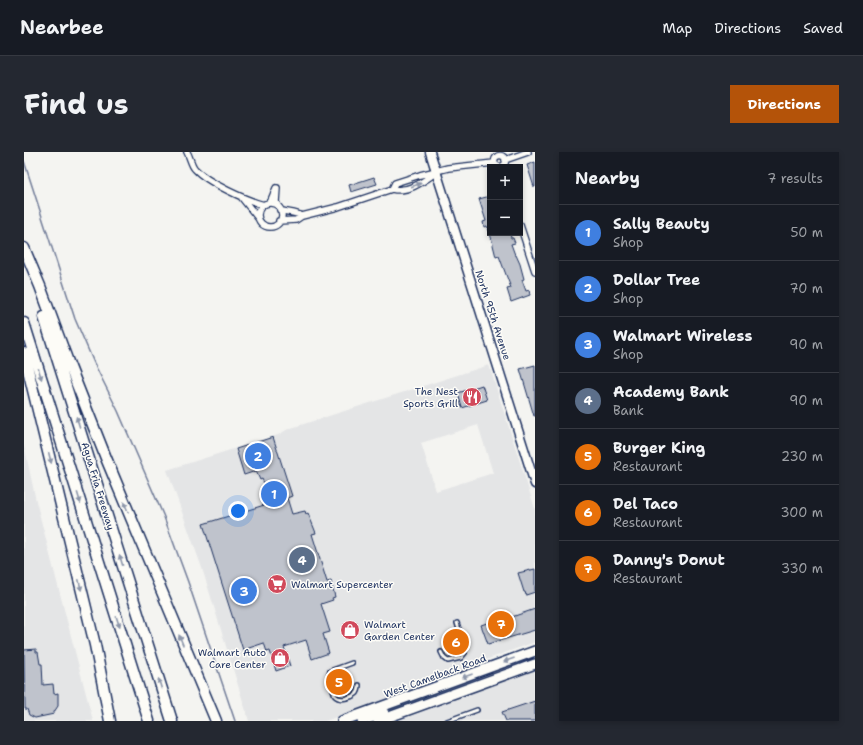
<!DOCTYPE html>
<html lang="en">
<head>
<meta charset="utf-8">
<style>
	:root { --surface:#171b24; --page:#242831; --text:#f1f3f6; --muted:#9ea1a6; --line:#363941; --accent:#b45309 }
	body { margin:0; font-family:"Shantell Sans",sans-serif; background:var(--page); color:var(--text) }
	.controls { position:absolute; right:12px; top:12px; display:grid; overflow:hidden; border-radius:0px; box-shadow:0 2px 6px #0003 }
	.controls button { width:36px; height:36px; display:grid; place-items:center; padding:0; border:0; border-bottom:1px solid var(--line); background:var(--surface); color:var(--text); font:20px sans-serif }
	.you { position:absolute; left:214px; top:359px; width:14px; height:14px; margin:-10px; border:3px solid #fff; border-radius:50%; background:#1a73e8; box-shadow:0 0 0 6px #1a73e833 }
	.badge { display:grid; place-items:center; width:26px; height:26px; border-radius:50%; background:var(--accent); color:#fff; font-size:13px; font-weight:700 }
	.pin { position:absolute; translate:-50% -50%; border:2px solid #fff; box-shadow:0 1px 4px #0006 }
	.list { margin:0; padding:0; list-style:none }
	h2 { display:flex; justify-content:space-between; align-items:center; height:52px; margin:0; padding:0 16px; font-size:17px }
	h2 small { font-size:13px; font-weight:400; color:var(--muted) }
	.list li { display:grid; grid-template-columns:26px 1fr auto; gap:12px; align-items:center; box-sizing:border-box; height:56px; padding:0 16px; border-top:1px solid var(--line) }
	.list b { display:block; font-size:15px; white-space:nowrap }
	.list p { margin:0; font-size:13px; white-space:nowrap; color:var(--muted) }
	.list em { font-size:13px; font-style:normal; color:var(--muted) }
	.map { position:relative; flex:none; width:511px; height:569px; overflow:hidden; border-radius:0px }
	header { display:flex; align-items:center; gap:24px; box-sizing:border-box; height:56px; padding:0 20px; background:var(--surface); border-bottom:1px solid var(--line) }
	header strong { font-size:19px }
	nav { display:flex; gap:22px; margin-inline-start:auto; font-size:14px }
	.intro { display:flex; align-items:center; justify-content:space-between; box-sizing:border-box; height:96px; padding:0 24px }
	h1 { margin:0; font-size:28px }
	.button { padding:10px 18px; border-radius:0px; background:var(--accent); color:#fff; font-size:14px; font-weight:700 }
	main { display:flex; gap:24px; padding:0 24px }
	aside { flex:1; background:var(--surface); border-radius:0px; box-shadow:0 2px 6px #0003 }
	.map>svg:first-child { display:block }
</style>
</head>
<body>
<header>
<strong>Nearbee</strong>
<nav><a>Map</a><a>Directions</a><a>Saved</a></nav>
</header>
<div class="intro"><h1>Find us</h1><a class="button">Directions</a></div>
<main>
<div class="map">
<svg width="511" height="569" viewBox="0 0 511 569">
	<rect width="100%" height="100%" fill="#f4f4f1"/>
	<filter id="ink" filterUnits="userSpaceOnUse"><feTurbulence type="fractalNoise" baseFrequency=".025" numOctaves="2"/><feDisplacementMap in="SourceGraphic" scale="8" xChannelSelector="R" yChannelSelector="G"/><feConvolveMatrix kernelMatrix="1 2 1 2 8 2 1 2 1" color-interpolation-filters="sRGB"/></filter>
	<g filter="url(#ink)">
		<path fill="#e4e5e6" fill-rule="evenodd" d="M465,213L511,357V490L464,507L449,517L426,522L399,531L380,542L301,569H225L178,416L143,318L254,283L264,277ZM454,273L469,321L412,339L397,291Z
			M0,293L12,349L69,569H0Z
			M511,516V569H373L459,537L468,532Z"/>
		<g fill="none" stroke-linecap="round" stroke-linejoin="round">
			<path stroke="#717c98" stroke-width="1.5" d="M0,9L51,167L70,211L94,259L140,365L164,430L211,569"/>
		</g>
		<path fill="#bfc3cc" stroke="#1b2f5e" d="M511,10V35H510L503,13Z
			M350,25L353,32L327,40L325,33Z
			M466,44V78L465,79L463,74L460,75L459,70L462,69L455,47Z
			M466,81H486L487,86H489L491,91L487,92L491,103H492L496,112L500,127L498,128L502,139L505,138L506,143L487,150L483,137L487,136L475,104L472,105Z
			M511,213V264H510L496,217Z
			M458,233L463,248L438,256L434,241Z
			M249,285L268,344L263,346L268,362L281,359L282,362L284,361L292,381L288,382L303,430L307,429L311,445L308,446L309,448L297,452L306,480L299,482L305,501L288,507L282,488L260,495L266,514L252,519L246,499L243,500L240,491L219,498L179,372L250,350L246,335H243L242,331H240L238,327L236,328L232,319L220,323L212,297Z
			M511,417V440L502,443L501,440H500L494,421Z
			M511,457V478L464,492L457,473L481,465L482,467Z
			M433,482L436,490L437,498L430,500L425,484Z
			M12,497V500H14L16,512H18L19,533L29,532L30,542L34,541V554L30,560V562L11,566L5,563L3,557H1L0,498Z
			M318,521L323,537L329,535L330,539L324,543L323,540L314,542L308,524Z
			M511,549V569H482L478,560Z"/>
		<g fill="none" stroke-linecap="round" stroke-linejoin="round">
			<g stroke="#1b2f5e" stroke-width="6">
				<path id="lane" d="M433,471L438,487
					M417,500L420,506L424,509L437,506L441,501L439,491
					M328,511L306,519L305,524L311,544C316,549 327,546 332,542C335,540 335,536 335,533
					M423,569L453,558"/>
			</g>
			<g stroke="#1b2f5e" stroke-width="8">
				<path id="street" d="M163,0C166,5 167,13 171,17C184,31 222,48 240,53
					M470.5 9a5.5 5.5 0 1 1 11 0a5.5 5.5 0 1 1-11 0Z
					M481,8L504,0
					M253,36L252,50L254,54
					M368,37L371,31L396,23L424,16L470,11
					M218,46L234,66
					M244,51L247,48L252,36
					M234 63a12 12 0 1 1 24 0a12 12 0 1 1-24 0Z
					M256,58C264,61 271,60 278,64
					M255,69L272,68L278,64L314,55L368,37C385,41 400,29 413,20
					M496,73L511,119"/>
			</g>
			<g stroke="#1b2f5e" stroke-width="11">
				<path id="secondary" d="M406,0L511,332"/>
			</g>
			<g stroke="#1b2f5e" stroke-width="12">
				<path id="primary" d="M318,569L511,499
					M338,569L360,561
					M354,569L511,512"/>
			</g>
			<g stroke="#1b2f5e" stroke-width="13">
				<path id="highway" d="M0,96L16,134L44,210L82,306L192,569
					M20,165L148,569
					M0,171L125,569
					M0,201L71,493L86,569"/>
			</g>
			<use href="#lane" stroke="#fdfcf7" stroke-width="3"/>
			<use href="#street" stroke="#fdfcf7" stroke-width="5.5"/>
			<use href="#secondary" stroke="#fdfcf7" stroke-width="8"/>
			<use href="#primary" stroke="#fdfcf7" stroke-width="9"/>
			<use href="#highway" stroke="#fdfcf7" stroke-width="10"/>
		</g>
		<defs><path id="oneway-solid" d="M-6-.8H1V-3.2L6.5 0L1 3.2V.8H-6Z"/></defs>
		<g fill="#8c96aa">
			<use href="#oneway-solid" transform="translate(392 33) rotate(-20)"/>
			<use href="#oneway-solid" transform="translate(16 222) rotate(73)"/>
			<use href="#oneway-solid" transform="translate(54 270) rotate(-108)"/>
			<use href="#oneway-solid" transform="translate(26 306) rotate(76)"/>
			<use href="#oneway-solid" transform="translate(55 346) rotate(73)"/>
			<use href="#oneway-solid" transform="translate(102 355) rotate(-113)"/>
			<use href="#oneway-solid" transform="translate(97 408) rotate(-107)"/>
			<use href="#oneway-solid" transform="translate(56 433) rotate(77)"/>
			<use href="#oneway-solid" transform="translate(94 470) rotate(72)"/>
			<use href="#oneway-solid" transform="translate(157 488) rotate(-112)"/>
			<use href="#oneway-solid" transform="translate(485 508) rotate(160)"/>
			<use href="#oneway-solid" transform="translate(443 524) rotate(160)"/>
			<use href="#oneway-solid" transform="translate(136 532) rotate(-107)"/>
		</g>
	</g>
	<defs>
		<g id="restaurant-disc" transform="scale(1)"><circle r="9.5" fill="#d1495b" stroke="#fdfcf7"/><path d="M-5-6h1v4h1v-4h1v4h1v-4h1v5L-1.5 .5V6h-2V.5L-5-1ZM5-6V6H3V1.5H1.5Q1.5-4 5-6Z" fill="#fff"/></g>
		<g id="supermarket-disc" transform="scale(1)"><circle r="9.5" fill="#d1495b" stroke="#fdfcf7"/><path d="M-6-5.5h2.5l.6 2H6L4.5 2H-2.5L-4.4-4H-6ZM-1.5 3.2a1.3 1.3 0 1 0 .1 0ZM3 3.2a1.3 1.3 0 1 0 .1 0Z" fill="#fff"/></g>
		<g id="shop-disc" transform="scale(1)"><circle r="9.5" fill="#d1495b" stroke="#fdfcf7"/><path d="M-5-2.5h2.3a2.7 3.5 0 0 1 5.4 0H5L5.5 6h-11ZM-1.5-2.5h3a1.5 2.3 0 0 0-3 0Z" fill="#fff"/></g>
	</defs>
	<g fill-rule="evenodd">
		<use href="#restaurant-disc" x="448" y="245"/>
		<use href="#supermarket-disc" x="253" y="432"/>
		<use href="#shop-disc" x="326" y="478"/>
		<use href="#shop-disc" x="256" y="506"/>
	</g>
	<g text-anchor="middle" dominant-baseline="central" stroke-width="3" stroke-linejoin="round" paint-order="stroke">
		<g font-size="10" fill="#1b2f5e" stroke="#fdfcf7">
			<text transform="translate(469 163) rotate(72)">North 95th Avenue</text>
			<text transform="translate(74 334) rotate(73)">Agua Fria Freeway</text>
			<text transform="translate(411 524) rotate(-20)">West Camelback Road</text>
		</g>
		<g font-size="10" fill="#1b2f5e" stroke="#fdfcf7" text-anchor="end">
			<text x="434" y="239">The Nest<tspan x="434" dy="12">Sports Grill</tspan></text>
			<text x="267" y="432" text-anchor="start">Walmart Supercenter</text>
			<text x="340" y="472" text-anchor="start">Walmart<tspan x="340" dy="12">Garden Center</tspan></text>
			<text x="242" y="500">Walmart Auto<tspan x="242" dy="12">Care Center</tspan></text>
		</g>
	</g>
</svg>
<div class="controls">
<button>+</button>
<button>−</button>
</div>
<div class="you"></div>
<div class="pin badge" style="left:250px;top:342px;background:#3f7fe0">1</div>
<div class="pin badge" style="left:234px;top:304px;background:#3f7fe0">2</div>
<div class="pin badge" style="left:220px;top:439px;background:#3f7fe0">3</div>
<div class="pin badge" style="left:278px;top:408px;background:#5c6f8a">4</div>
<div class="pin badge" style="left:315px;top:530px;background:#e8710a">5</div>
<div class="pin badge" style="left:432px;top:490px;background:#e8710a">6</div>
<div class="pin badge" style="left:477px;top:472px;background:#e8710a">7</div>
</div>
<aside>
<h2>Nearby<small>7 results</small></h2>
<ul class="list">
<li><span class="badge" style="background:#3f7fe0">1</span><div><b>Sally Beauty</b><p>Shop</p></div><em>50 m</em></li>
<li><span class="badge" style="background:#3f7fe0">2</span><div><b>Dollar Tree</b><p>Shop</p></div><em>70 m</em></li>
<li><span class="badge" style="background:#3f7fe0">3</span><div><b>Walmart Wireless</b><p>Shop</p></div><em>90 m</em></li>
<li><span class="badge" style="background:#5c6f8a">4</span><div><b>Academy Bank</b><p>Bank</p></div><em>90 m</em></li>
<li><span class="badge" style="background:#e8710a">5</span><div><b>Burger King</b><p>Restaurant</p></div><em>230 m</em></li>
<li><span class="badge" style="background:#e8710a">6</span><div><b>Del Taco</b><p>Restaurant</p></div><em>300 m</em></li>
<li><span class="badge" style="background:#e8710a">7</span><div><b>Danny's Donut</b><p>Restaurant</p></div><em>330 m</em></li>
</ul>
</aside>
</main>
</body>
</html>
